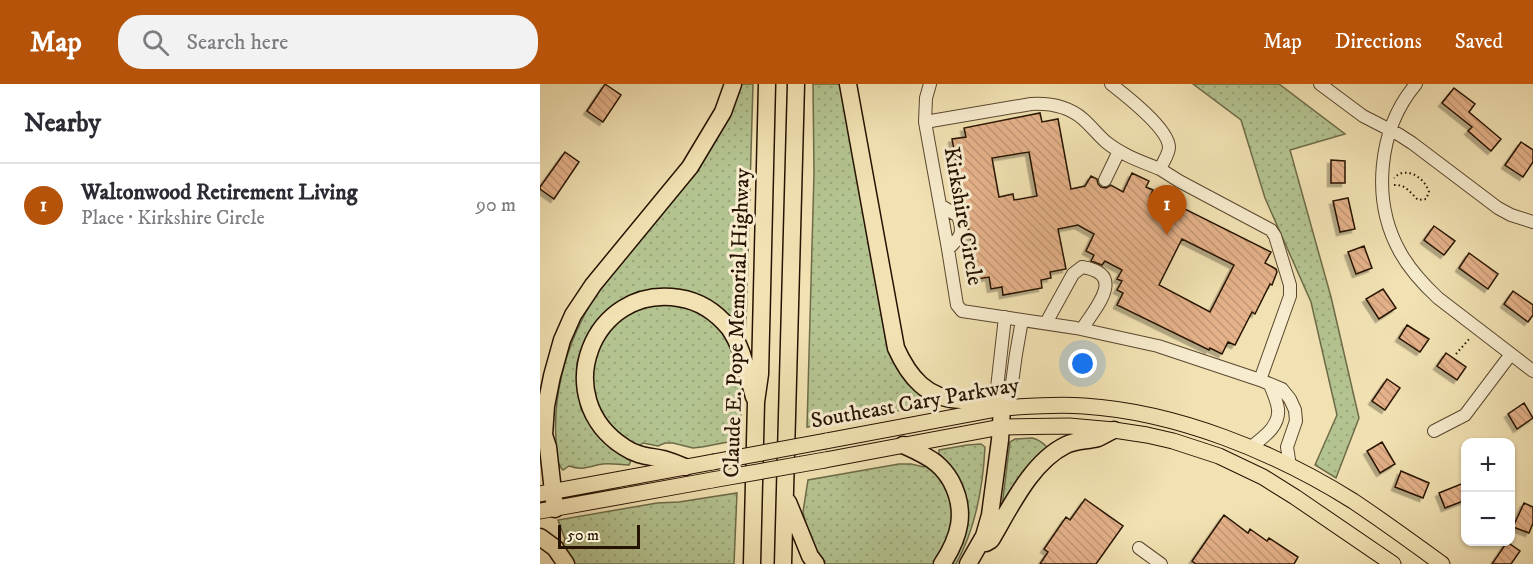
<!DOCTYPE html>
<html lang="en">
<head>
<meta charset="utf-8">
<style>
	:root { --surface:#fff; --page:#f2f2f3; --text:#2b2b33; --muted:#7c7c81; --line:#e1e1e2; --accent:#b45309 }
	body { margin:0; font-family:"IM FELL DW Pica",serif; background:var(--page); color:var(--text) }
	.controls { position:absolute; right:18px; bottom:18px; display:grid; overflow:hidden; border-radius:12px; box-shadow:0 2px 4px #0004 }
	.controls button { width:54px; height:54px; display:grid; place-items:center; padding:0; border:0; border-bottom:2px solid var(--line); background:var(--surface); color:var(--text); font:30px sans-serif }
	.scale { position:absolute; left:18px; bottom:15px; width:82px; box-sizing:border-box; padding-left:6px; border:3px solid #261200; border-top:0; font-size:16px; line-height:21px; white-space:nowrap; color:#261200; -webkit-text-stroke:4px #f7ecce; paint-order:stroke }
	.you { position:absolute; left:543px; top:280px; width:21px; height:21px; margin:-15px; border:4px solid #fff; border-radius:50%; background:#1a73e8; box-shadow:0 0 0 9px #1a73e833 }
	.badge { display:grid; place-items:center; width:39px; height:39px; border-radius:50%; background:var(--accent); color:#fff; font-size:20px; font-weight:700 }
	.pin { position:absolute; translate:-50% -50px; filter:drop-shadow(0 2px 3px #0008) }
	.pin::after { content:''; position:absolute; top:32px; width:21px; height:18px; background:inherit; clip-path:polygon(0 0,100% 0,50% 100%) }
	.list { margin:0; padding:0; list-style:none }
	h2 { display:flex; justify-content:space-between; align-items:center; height:78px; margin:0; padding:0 24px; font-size:26px }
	h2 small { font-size:20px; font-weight:400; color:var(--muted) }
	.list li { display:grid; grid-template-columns:39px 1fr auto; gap:18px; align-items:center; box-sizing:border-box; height:84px; padding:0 24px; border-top:2px solid var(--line) }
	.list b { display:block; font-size:22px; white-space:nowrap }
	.list p { margin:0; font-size:20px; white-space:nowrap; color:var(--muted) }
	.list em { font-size:20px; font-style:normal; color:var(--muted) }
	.icon { flex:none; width:33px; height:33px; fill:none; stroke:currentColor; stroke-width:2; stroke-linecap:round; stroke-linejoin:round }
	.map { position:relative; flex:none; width:993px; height:480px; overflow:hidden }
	header { display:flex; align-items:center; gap:36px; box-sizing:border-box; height:84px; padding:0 30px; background:var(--accent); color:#fff }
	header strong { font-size:28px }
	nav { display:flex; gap:33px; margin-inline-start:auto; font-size:21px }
	.search { width:420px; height:54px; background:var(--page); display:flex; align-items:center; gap:15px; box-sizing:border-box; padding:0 21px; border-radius:24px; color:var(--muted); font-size:22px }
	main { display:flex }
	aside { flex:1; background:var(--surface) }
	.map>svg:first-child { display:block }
</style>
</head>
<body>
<header>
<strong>Map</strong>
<div class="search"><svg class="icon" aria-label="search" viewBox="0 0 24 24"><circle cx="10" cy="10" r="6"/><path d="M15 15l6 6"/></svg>Search here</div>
<nav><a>Map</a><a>Directions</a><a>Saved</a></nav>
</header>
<main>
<aside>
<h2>Nearby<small></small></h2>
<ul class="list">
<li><span class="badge">1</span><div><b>Waltonwood Retirement Living</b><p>Place · Kirkshire Circle</p></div><em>90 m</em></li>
</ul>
</aside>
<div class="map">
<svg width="993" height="480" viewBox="0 0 993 480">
	<defs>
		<pattern id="green-dots" width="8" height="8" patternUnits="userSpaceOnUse" patternTransform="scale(1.5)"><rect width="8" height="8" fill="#b4c491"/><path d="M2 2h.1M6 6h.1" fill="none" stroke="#9ba77b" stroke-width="1.8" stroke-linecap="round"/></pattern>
		<pattern id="building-back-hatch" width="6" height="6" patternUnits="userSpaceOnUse" patternTransform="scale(1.5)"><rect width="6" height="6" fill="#e5b28a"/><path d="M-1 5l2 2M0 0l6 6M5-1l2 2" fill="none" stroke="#c49875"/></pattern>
		<filter id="shadow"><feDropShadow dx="-3.5" dy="3.5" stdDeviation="0" flood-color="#0004"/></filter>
	</defs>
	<rect width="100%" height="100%" fill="#f2e2b3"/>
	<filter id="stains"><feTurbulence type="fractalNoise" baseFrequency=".00333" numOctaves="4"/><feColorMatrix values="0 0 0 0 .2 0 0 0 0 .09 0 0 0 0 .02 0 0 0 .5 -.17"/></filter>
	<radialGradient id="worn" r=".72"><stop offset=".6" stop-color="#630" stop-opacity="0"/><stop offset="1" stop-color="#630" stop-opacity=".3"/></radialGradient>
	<path fill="url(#green-dots)" stroke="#6d6b48" stroke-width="1.5" d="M199,0H213L206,242L194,243L113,206L94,210L74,221L58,236L46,254L37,279V302L41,325L55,349L71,365L91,376L89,381C80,381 72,379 63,380C49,382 44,387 29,382L23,386C15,379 16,365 16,356C13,313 25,266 46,228C62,200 84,176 101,149C134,100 167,50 199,0Z
		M273,0H300L347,261L357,284L367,298L384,313L385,322L267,343L274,90Z
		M653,0H739L805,50L750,66L791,213L819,334L796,394L775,381L797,331L771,218L725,114L701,36Z
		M137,219L165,229L187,251L201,288L202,318L198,356L162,363L153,364L133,359H125L118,362L103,359L96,364L79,354L52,314L53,271L81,232L106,220Z
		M492,354C498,355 502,358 507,363V366L462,422L470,358L475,355Z
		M441,360L445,363C443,403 436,444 416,480H410C414,473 419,467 422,460C432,435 429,405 412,384C408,379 403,375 399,370V366L427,361Z
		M359,380H371L384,383L386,380L403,397L414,422L410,455L395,480H283L269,456L263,428L268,396Z
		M197,409L194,480H33L23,461L25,455L18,436L117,419L139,418Z"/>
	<path fill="url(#building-back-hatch)" stroke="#261200" stroke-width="1.5" fill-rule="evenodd" filter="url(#shadow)" d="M65,0L81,11L63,38L47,27Z
		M914,4L935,20L929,28L961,55L951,67L928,47L932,43L902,19Z
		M500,29L502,38L518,35L531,105L545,102L551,92L557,95L558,100L561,103L566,104L571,101L583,108L592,89L609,97L606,103L613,106L610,112L628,121L629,117L731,168L725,179L736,185L737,188L732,201L730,200L715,230L712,228L695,261L688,258L682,270L670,264L669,266L577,221L583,209L577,206L582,197L577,195L582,186L565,177L562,181L551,177L554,171L546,167L554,150L538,141L518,145L526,185L510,188L511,194L501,196L502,204L463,211L462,203L451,205L449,193L438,195L412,55L426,53L424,44ZM489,68L497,112L474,116L473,110L459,113L452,74ZM642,155L694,181L670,228L619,201Z
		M981,58L993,66V78L983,93L965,81Z
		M25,68L39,78L14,115L0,105V103Z
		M791,76L805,77V99H791Z
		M808,114L815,145L800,148L793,117Z
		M894,142L915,157L904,171L884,156Z
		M824,162L832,184L816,190L808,168Z
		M929,169L958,190L948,205L919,184Z
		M843,205L856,224L839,235L826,215Z
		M973,207L993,221V231L988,238L964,220Z
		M867,241L889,255L880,268L859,254Z
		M906,269L926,283L917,296L897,282Z
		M847,295L860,304L845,326L832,317Z
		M984,319L993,334L977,345L968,330Z
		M842,358L855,380L840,389L827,367Z
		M861,387L889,399L883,414L855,403Z
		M926,398V416L905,424L899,409Z
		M545,415L583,442L556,480H500L508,468L504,465L526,433L530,436Z
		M984,419L993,423V439L989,449L973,443Z
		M684,431L708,449L710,445L727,457L729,454L758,473L754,480H656L652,477Z
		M967,458L980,467L971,480H952Z"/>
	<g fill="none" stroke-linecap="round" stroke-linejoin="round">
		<g stroke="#59462d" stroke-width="14">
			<path id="minor" d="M390,0L386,14L385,38L408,165L417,221L422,227L536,244L618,262L720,296L742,305L750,315L755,326L756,337L747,363L750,382
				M571,0C585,11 628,44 629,63C629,70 623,78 620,85L639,97L731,146L735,152L750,201V212L720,296
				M780,0L823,32L858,50L872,59L958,124L971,131L993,138
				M876,0C838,45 831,116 860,168C870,186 883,200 898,214L993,287
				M385,38L491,20C510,19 528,22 543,35C551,42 558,51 566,58C582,71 602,78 620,85
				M565,96L579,67
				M400,121L418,132C424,149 421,153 408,165
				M506,239L533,190L542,183C587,190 556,223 542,245
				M462,324L457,304L465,233
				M462,324L472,299L476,270L482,236
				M894,347L925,331L971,270
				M710,364C722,354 740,343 738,325C737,317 733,308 730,301
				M599,464L621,480"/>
		</g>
		<g stroke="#261200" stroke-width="17">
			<path id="major" d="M286,357L462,324C490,322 517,320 544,322C637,328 735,368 813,417C843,437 873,459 902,480
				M285,376L461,343L529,342L574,346L607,351L633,357L679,372L723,393L755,413L853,480
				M0,410L173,378
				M0,427L172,396"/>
		</g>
		<g stroke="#261200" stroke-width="19">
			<path id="highway" d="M308,0L356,264C369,293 387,315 421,316C436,316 450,315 462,324L460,356L450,431L444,452L428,480
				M363,361C374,366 386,371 396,379C402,384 407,390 411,397C427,427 420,453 402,480
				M145,383C138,380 130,377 123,375C109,372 97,372 84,363C8,314 52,200 139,214C159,217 176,228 189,244C203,264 207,289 214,313
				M248,418L270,472L276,480
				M15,425L8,363L4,351L6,322L12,292L22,256L33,231L53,201L150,83L183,28L193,0
				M0,453L15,464L26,480
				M446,459L451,456C470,424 491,378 526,361C536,356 547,357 558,354C563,352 569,348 574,346
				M212,480L216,318L220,290L227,0
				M243,480L256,0"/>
		</g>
		<path stroke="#261200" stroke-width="2" stroke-dasharray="1.5 3" stroke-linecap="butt" d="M854,101C865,100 870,108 878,116L886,115L889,108C885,94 866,81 854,94
			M916,270L930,254"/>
		<use href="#minor" stroke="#f7ecce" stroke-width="12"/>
		<use href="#major" stroke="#f2e2b3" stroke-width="15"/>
		<use href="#highway" stroke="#f2e2b3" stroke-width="16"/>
		<g stroke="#261200" stroke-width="17" stroke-linecap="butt">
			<path id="major-bridge" d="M173,378L286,357
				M172,396L285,376"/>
		</g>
		<use href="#major-bridge" stroke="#f2e2b3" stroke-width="15"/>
	</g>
	<g text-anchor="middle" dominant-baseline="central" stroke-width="6" stroke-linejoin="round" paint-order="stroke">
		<g font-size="22" fill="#261200" stroke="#f7ecce">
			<text transform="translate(423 132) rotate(80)">Kirkshire Circle</text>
			<text transform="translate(197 239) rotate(-88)">Claude E. Pope Memorial Highway</text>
			<text transform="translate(375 319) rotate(-10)">Southeast Cary Parkway</text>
		</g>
	</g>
	<rect width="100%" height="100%" filter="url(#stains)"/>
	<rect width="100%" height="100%" fill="url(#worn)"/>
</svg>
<div class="controls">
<button>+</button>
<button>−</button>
</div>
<div class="scale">50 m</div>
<div class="you"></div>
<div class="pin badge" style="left:627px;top:151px">1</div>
</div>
</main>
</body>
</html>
